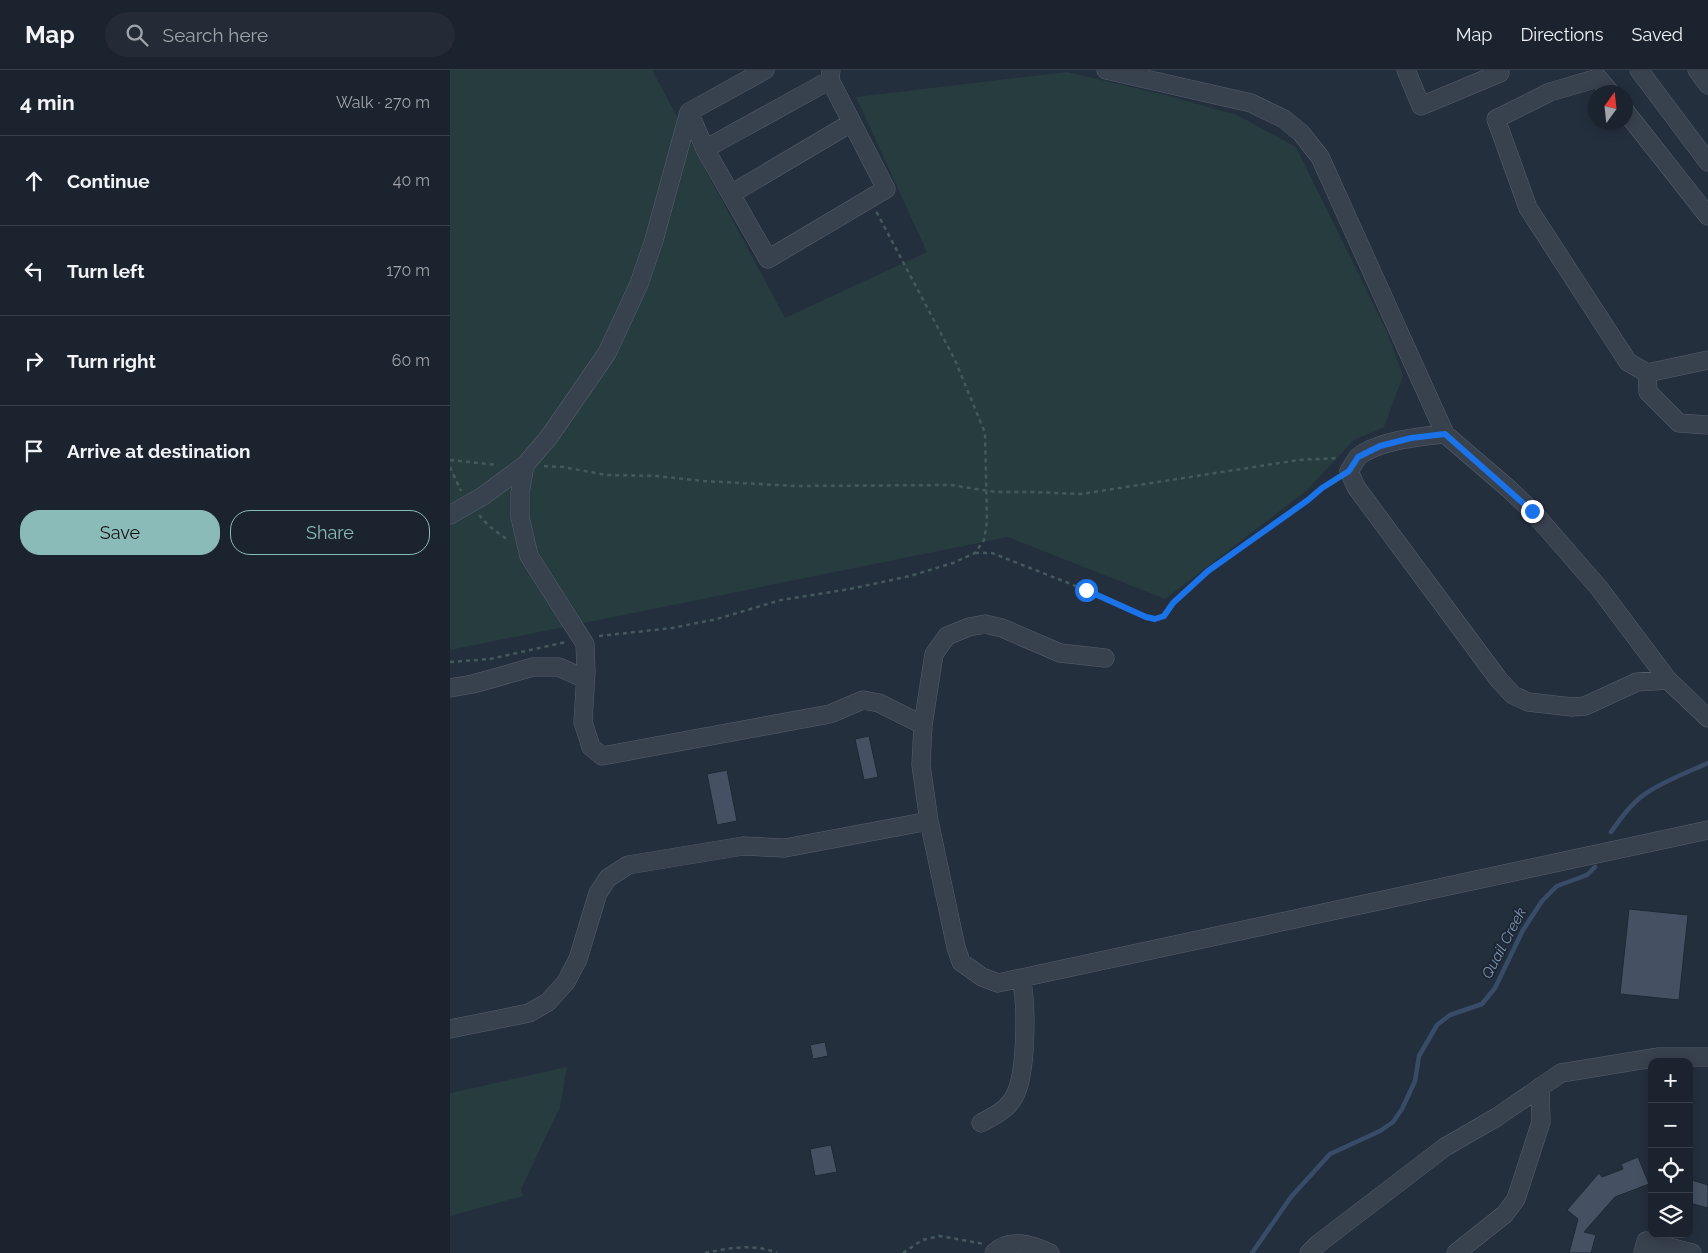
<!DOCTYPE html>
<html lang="en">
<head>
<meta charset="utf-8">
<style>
	:root { --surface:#1b232e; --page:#242b36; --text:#f1f3f6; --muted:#a0a4aa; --line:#39404a; --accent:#8bbbb9 }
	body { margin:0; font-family:Raleway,sans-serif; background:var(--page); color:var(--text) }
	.controls { position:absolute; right:15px; bottom:15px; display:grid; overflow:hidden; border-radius:10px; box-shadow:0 2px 12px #0003 }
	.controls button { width:45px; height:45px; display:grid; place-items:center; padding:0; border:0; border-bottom:1px solid var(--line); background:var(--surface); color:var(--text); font:25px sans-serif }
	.compass { position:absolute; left:1138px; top:15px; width:45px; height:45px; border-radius:50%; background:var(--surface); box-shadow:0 2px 12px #0003; rotate:15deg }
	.stop { position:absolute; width:15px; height:15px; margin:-11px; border:4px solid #1a73e8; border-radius:50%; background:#fff }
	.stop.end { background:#1a73e8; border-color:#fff; box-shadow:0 1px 5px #0008 }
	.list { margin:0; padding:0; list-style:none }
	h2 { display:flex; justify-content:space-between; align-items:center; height:65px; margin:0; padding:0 20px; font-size:21px }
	h2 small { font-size:16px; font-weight:400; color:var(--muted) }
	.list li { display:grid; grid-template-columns:32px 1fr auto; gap:15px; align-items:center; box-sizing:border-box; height:90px; padding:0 20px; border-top:1px solid var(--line) }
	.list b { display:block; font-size:19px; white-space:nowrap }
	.list em { font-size:16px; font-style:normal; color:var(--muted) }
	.actions { display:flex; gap:10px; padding:15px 20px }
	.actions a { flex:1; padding:11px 0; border:1px solid var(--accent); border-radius:20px; text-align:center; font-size:18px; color:var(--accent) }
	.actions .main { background:var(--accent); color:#111 }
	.icon { flex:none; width:28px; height:28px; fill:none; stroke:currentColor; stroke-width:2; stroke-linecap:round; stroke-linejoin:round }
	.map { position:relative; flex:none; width:1258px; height:1183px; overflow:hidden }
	header { display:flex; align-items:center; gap:30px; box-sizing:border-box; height:70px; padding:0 25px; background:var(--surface); border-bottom:1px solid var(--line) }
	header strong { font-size:24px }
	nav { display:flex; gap:28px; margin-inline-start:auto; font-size:18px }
	.search { width:350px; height:45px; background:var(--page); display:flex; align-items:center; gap:12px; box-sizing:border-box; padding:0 18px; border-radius:28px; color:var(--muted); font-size:19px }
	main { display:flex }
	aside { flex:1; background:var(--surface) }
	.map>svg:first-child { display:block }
</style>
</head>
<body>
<header>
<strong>Map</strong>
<div class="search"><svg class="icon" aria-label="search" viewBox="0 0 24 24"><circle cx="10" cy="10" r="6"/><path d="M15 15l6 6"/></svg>Search here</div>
<nav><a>Map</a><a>Directions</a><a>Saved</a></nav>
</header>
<main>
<aside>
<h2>4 min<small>Walk · 270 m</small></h2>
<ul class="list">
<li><svg class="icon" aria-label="ahead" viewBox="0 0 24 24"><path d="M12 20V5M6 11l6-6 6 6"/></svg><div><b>Continue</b></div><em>40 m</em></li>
<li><svg class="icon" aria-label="left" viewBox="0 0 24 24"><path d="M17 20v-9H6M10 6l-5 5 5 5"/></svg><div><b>Turn left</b></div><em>170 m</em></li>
<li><svg class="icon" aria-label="right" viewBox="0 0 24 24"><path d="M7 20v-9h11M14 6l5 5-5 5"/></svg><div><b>Turn right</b></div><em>60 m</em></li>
<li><svg class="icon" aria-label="arrive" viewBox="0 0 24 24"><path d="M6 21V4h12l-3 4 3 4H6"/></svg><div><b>Arrive at destination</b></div></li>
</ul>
<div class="actions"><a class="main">Save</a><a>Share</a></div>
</aside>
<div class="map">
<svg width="1258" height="1183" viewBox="0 0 1258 1183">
	<rect width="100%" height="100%" fill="#242f3e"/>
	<path fill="#263c3f" d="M0,0H202L335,248L477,182L406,27L617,2L715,25L787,45L846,77L937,262L953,306L934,357L904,370L856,421L715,529L558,467L0,580Z
		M117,997L110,1037L71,1119L73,1126L0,1146V1023Z"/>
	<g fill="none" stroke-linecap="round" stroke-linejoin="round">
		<path stroke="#394c67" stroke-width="4.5" d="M1161,762C1171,748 1183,731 1198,722C1217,710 1238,702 1258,693
			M802,1183L841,1127L880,1084L930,1061L943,1052L952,1039L965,1011L969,986L987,955L1000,945L1032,934L1045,918L1073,860L1092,831L1107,816L1137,805L1145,797"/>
	</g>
	<path fill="#455162" stroke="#1f2835" d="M419,666L428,707L414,710L405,669Z
		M277,700L287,751L267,755L257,704Z
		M1179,839L1238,845L1229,930L1170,924Z
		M375,972L378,986L363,989L360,975Z
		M381,1075L387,1102L365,1106L360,1079Z
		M1188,1087L1199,1114L1165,1127L1134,1162L1146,1165L1141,1183H1119L1128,1149L1117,1140L1149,1103L1152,1107L1173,1099L1171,1094Z
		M1239,1109L1258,1115V1138L1239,1133Z"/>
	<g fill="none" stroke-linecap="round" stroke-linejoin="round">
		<g stroke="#565f6c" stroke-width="19">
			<path id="minor" d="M656,0L801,33L834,49L851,63L870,87L995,364L1059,419L1082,441L1149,518L1218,610L1258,648
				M956,0L971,36L1050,3L1048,0
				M1189,0L1258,92
				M1247,0L1258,15
				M1160,22L1148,8L1100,22L1046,49L1078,138L1178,292L1197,303
				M239,42L255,79L318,189L436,119L380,10L381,0
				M1176,42L1258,146
				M255,79L380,10
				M281,124L401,53
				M1258,290L1197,303L1198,322L1229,353L1258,355
				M995,364C972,366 926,371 908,387C905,391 902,397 899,401L906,417L1049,610L1063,625L1078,632L1122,637L1135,636L1187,612L1218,610
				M75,395L70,423V447L79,486L135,574L136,602L133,652L141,677L152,686L380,644L413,630L429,633L473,655
				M0,445L33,426L75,395L99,367L157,283L189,214L204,170L239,42L315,0
				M655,588L610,583L552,558L535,554L519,557L497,566L484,584L473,655L471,695L479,751L506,877L511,892L532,907L548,913L1258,760
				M0,618L23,614L83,597H109L135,609
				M0,959L79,943L98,932L116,912L128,889L148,823L158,808L178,795L293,776L335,778L479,751
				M531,1053C544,1046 557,1040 564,1027C577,1005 577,933 571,908
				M544,1183C560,1167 582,1175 600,1183
				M859,1183L868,1174L995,1077L1047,1047L1111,1003L1209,987H1258
				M1006,1183L1055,1144L1066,1129L1091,1052L1090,1017
				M1193,1183L1196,1171L1242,1183"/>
		</g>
		<path stroke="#44595c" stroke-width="2.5" stroke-dasharray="4 4" stroke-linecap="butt" d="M0,390L48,395
			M94,396L113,397L156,405L206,406L253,411L345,416L501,415L546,422H582L631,424L849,390L889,388
			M0,397L11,421
			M29,445L39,456L59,471
			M525,483H542L636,520L696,547L705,549L714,546L723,533L758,501L885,409
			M149,566L222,558L267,549L331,530L400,519L460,506L503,493L525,483L534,470L537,451L535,363L505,290L426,141
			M0,592L40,589L116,572
			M255,1183C280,1178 302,1173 327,1183
			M453,1183L472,1170L490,1166L534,1174"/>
		<use href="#minor" stroke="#38414e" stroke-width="18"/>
	</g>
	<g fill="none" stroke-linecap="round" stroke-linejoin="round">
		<path stroke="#1a73e8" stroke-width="6" d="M636,520L696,547L705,549L714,546L723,533L758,501L858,430L872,418L899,401L908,387L930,376L961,368L995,364L1082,441"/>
	</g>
	<g text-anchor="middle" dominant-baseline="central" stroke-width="4" stroke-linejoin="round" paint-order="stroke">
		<g font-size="15" font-style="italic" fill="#7c92b1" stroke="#1d2633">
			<text transform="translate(1054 873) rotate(-62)">Quail Creek</text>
		</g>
	</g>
</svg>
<div class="controls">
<button>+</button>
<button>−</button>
<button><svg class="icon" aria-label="locate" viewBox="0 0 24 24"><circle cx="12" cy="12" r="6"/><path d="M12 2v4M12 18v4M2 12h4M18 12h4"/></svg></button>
<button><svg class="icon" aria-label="layers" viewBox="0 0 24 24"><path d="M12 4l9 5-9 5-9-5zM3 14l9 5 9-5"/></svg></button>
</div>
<svg class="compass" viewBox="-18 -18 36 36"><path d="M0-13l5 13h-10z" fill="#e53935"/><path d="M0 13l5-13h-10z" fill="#a0a4aa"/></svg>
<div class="stop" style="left:636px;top:520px"></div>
<div class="stop end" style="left:1082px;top:441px"></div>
</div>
</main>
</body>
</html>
